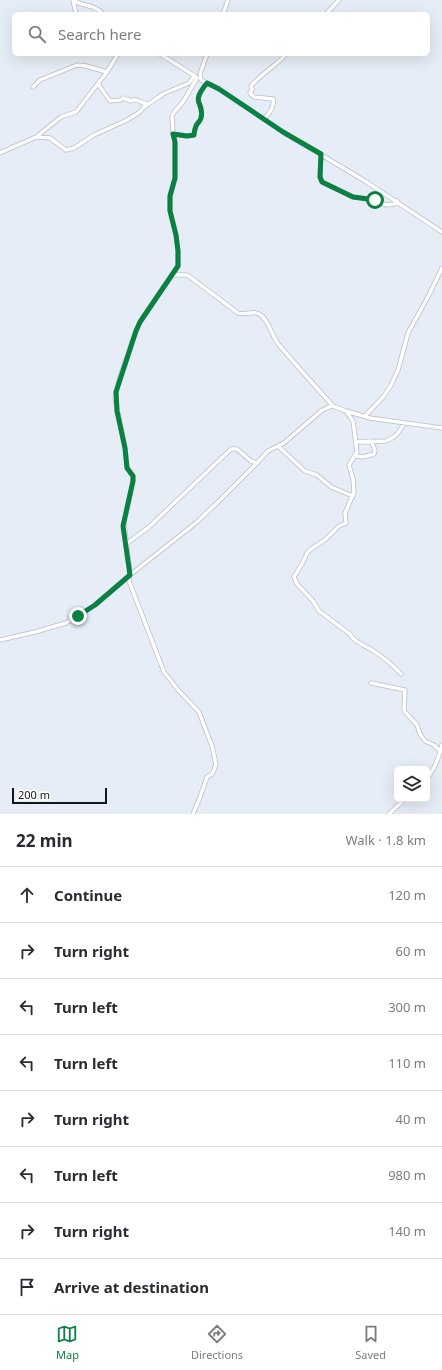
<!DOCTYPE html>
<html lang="en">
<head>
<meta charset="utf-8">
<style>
	:root { --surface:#fff; --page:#f2f2f3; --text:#2b2b33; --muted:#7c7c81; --line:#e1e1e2; --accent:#0b8043 }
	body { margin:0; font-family:"Noto Sans",sans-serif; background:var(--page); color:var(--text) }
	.controls { position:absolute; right:12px; bottom:12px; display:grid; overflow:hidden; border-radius:6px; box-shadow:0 4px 16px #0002 }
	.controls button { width:36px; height:36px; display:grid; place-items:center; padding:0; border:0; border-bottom:1px solid var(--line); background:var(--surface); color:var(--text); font:20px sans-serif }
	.scale { position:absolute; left:12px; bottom:10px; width:95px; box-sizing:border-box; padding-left:4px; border:2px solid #14171a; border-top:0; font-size:11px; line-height:14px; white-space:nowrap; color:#14171a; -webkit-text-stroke:3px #fff; paint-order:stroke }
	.stop { position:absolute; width:12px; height:12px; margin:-9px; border:3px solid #0b8043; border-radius:50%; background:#fff }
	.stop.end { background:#0b8043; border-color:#fff; box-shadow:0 1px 4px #0008 }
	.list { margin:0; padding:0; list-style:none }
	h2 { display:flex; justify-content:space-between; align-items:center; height:52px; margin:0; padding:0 16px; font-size:17px }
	h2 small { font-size:13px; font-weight:400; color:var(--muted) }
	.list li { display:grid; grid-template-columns:26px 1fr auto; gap:12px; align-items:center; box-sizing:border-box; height:56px; padding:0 16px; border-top:1px solid var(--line) }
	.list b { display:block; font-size:15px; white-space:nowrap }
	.list em { font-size:13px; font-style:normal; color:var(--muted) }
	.icon { flex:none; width:22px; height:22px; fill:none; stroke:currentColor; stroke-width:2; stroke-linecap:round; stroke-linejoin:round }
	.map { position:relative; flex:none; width:442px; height:814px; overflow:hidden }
	.search { position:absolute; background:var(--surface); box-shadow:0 4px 16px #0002; left:12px; right:12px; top:12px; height:44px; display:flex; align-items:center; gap:10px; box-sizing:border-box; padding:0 14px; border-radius:6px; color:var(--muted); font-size:15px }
	.sheet { height:500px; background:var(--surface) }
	nav { display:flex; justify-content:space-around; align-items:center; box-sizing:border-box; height:56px; border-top:1px solid var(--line); background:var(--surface); font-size:11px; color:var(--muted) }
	nav a { display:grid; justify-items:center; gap:2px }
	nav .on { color:var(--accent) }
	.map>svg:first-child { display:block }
</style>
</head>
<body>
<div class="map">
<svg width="442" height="814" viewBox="0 0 442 814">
	<rect width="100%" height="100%" fill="#e6edf6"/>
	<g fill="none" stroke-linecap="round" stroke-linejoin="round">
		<g stroke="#b7bec6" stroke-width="5">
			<path id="minor" d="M73,0C83,7 95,4 103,14
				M73,0L76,14
				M223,14L228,0
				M326,14L339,0
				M160,54L195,76
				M207,54L200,74L201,80L219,89L283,132L365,181L442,232
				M98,84L110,101L121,100L123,98L131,101C137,97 141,104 148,104
				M33,87L40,80L77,65L86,66L107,72
				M264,119C269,114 275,107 273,99L254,97L250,93L252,90L251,86C261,74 276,66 286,54
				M173,134L187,136L194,135C194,133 195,129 196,126C197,123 200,122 201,118C205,102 189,105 207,83
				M36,137L50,138L66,150L74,148L94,135L127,120L140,112L143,108L163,94L189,83L194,76
				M0,153L36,137L61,117L76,112L107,72L118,54
				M321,154L320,177L322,182L353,197L372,199L386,205L395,204L397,201
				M172,275H187L190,277L238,313C245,316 255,309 262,316C270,324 272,336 279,345C297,366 315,386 333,406
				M346,411L353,421L357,452L349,465L353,479L354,492L345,513L346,523L339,526L326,539L310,550L307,553L303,562L294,577L297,584L313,601L319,611L350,634C354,642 364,645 372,650C383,657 393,665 401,674
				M365,416L384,396L391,385L398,370L408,333L429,295L442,268
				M356,442L386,441C396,437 400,432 404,423
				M279,447L305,471L317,475L331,487L353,496
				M356,456L363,457L374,454L375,450L371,441
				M126,544L149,527L231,449H237L251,461L257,463L268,451L284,443L321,411L329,407L333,406L346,411L370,418L442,428
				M130,575L197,522L223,497L257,463
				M0,640L35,632L66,623L95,605L128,577
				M371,683L405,690L404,709L405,712L417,725L420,734L425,741L434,745L440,751
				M427,778C435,769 439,757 442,745
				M193,814L199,800L207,777L212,774L214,770L216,764L212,746L199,712L179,691L164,672L129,581L130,572L124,523L133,481V476L127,468L125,448L115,399C116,384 123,369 128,354C132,342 134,334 140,322L178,266V251L176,235L170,211V196L175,178V142L173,134L172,116L174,112L183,102L197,78
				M389,814L405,799"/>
		</g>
		<use href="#minor" stroke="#fff" stroke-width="3.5"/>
	</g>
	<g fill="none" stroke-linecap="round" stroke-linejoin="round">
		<path stroke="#0b8043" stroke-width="5" d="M78,616L95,605L130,575L123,526L133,481V476L127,468L125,448L117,411L116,392L136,331L140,322L178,266V251L176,235L170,211V196L175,178V142L173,134L187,136L194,135C194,133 195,129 196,126C197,123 200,122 201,118C205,101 189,105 207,83L219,89L283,132L321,154L320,177L322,182L353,197L375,200"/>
	</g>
</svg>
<div class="controls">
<button><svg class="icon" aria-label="layers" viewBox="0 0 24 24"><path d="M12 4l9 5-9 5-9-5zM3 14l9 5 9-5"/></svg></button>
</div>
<div class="scale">200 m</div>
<div class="stop" style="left:375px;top:200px"></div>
<div class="stop end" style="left:78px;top:616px"></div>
<div class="search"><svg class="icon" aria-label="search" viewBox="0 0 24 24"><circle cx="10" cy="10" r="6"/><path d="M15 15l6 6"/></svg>Search here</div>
</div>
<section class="sheet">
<h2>22 min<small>Walk · 1.8 km</small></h2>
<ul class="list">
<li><svg class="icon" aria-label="ahead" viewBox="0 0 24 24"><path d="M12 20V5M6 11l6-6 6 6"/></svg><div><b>Continue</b></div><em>120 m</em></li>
<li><svg class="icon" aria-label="right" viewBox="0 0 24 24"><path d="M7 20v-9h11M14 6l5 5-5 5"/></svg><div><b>Turn right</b></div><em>60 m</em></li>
<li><svg class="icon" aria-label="left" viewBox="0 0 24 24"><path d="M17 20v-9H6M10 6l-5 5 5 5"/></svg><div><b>Turn left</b></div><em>300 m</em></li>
<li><svg class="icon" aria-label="left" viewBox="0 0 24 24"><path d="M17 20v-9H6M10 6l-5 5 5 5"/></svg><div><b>Turn left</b></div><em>110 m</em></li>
<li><svg class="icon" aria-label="right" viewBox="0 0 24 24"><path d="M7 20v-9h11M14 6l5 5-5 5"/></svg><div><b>Turn right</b></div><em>40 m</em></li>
<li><svg class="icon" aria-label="left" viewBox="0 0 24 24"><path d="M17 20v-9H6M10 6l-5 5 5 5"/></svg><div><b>Turn left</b></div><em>980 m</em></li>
<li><svg class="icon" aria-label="right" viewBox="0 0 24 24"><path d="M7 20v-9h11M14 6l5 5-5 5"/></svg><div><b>Turn right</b></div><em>140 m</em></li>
<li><svg class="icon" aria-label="arrive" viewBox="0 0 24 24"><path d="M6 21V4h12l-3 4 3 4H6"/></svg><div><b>Arrive at destination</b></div></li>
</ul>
</section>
<nav>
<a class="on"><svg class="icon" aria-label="map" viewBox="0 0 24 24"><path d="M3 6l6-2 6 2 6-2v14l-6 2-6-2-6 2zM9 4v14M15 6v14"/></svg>Map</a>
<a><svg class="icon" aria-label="directions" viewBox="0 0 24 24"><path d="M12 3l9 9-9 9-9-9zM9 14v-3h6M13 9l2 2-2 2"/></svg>Directions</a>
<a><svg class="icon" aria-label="saved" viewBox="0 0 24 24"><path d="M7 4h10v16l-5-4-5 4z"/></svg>Saved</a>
</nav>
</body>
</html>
